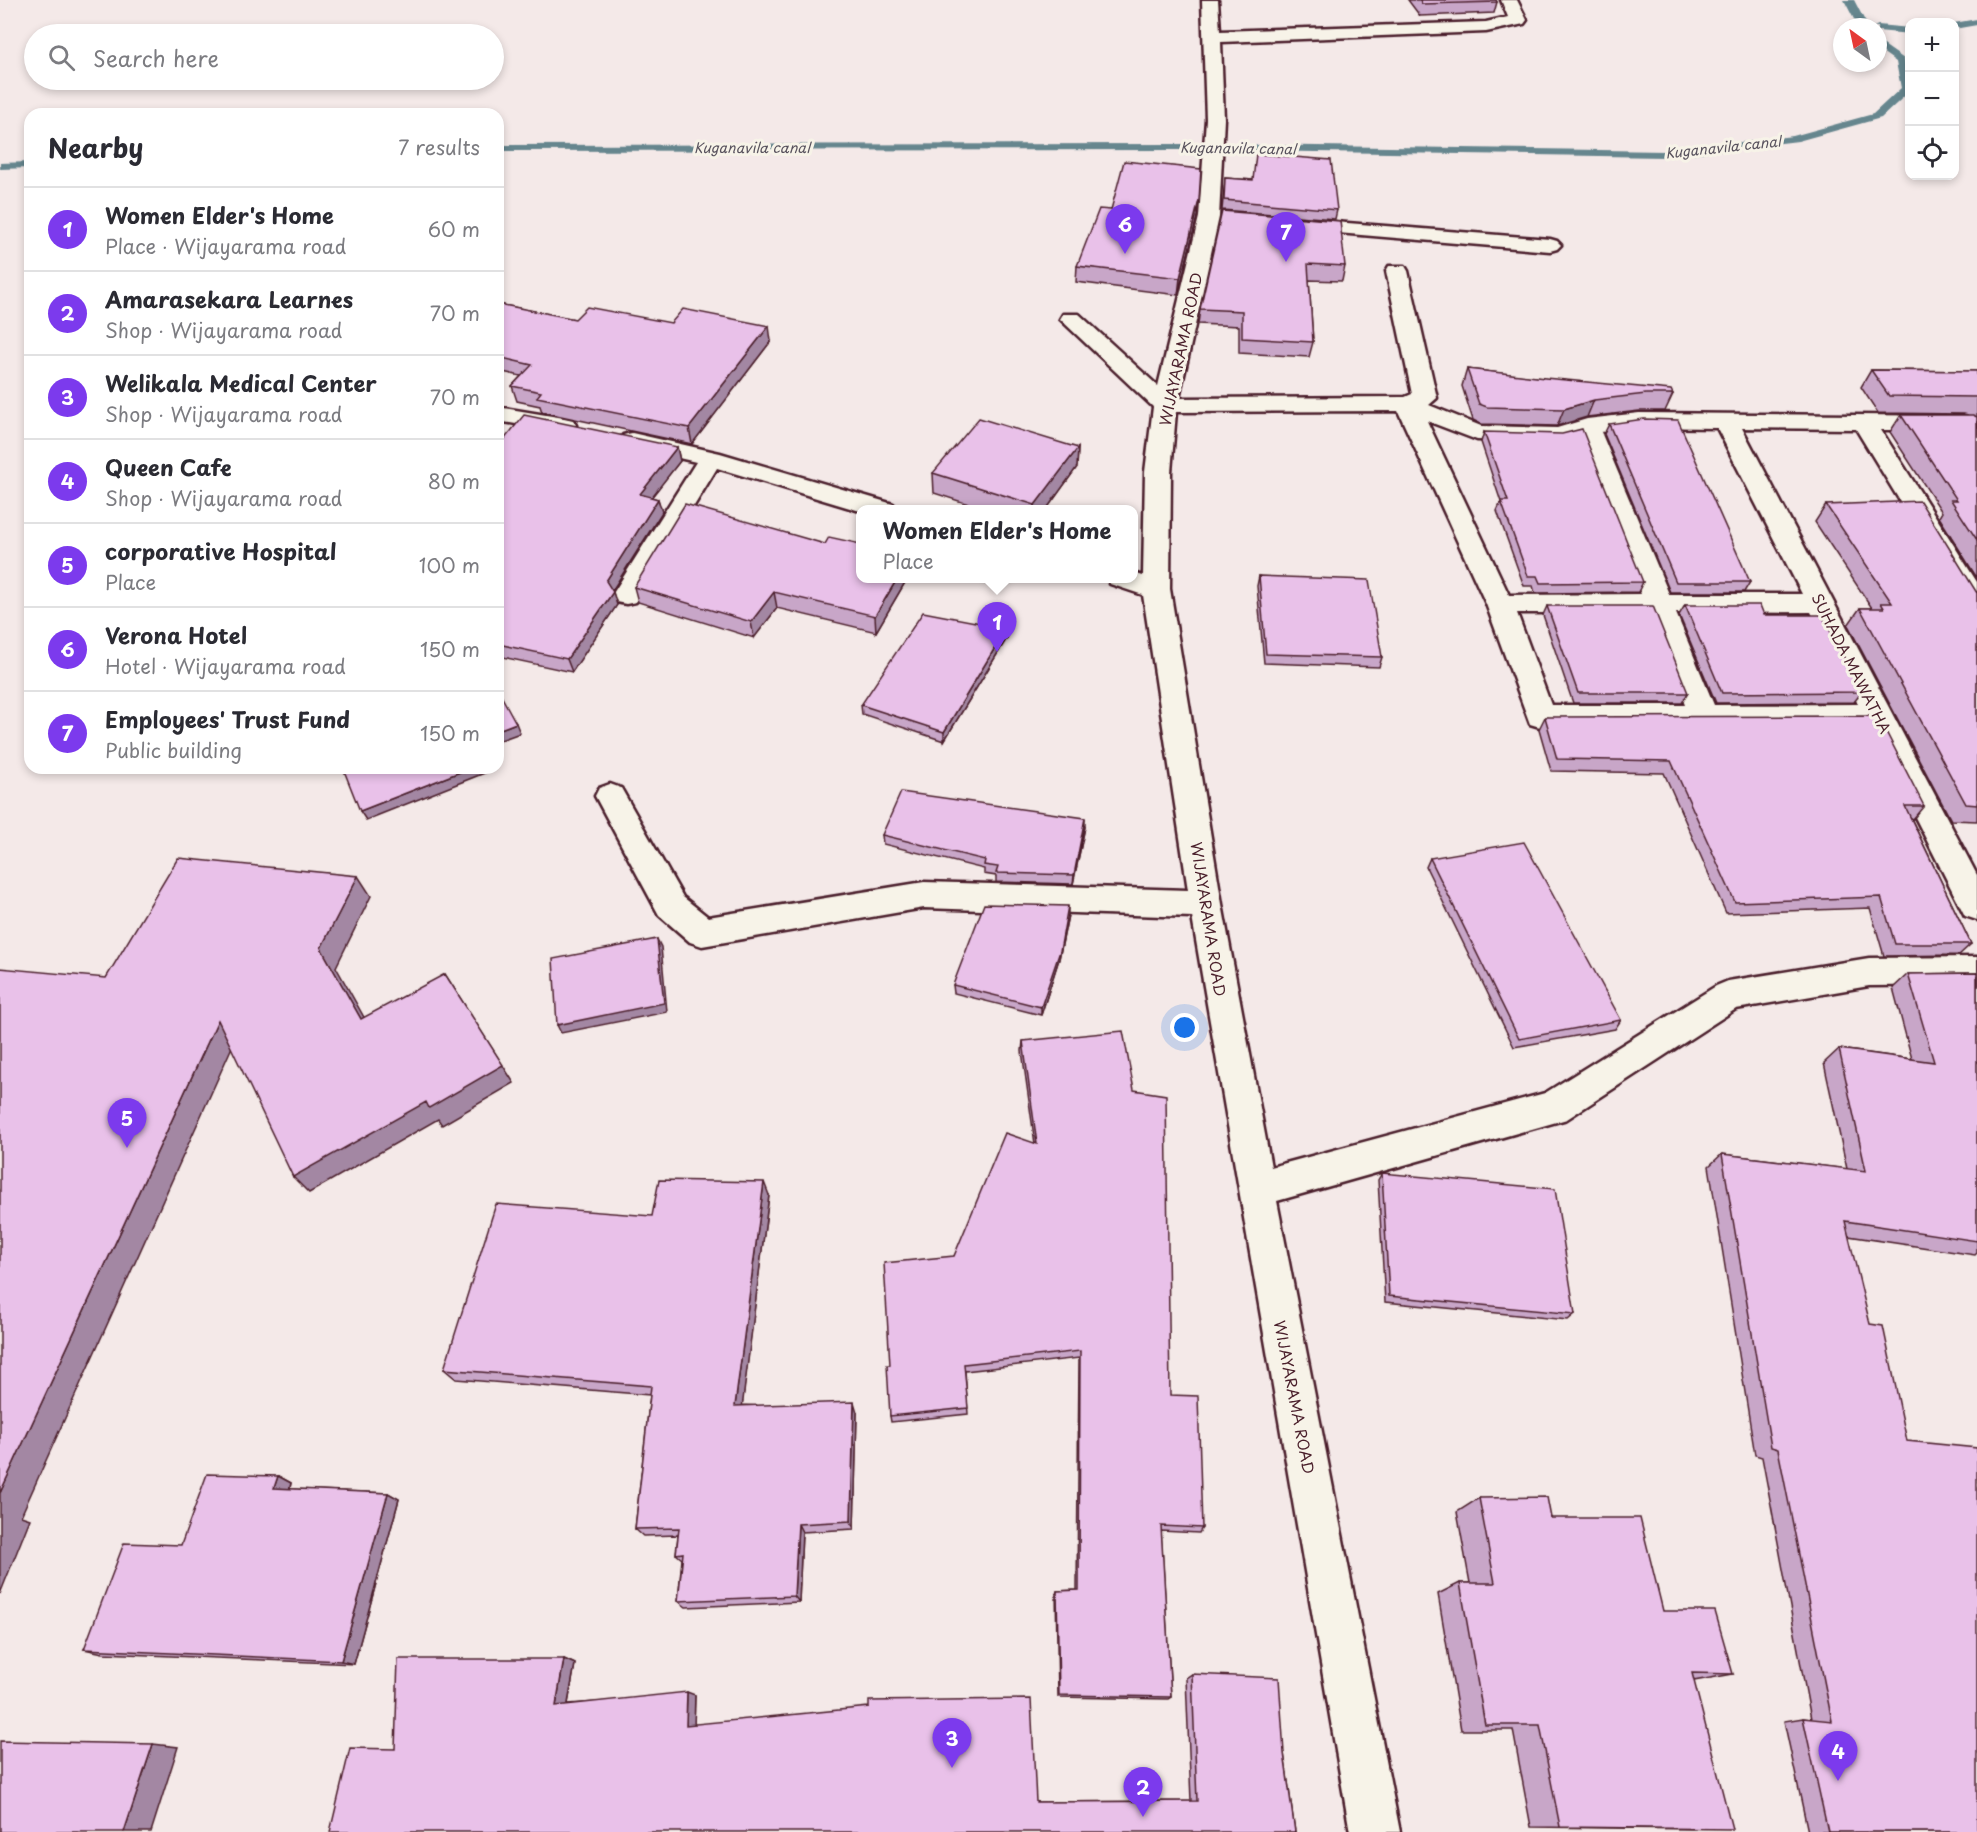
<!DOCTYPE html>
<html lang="en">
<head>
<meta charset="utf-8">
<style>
	:root { --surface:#fff; --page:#f2f2f3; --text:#2b2b33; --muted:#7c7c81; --line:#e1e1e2; --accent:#7c3aed }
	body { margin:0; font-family:"Playpen Sans",sans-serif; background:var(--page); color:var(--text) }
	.controls { position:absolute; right:18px; top:18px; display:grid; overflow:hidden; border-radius:12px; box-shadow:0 3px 9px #0003 }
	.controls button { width:54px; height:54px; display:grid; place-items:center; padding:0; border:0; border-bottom:2px solid var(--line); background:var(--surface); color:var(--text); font:30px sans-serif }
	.compass { position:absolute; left:1833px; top:18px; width:54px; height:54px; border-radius:50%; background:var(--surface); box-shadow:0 3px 9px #0003; rotate:327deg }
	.you { position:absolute; left:1185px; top:1028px; width:21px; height:21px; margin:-15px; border:4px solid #fff; border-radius:50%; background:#1a73e8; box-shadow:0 0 0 9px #1a73e833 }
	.badge { display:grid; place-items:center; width:39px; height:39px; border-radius:50%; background:var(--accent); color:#fff; font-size:20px; font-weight:700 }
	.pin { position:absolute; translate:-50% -50px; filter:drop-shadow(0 2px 3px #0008) }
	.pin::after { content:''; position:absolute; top:32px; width:21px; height:18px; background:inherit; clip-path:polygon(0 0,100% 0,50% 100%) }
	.popup { position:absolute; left:856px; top:505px; width:282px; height:78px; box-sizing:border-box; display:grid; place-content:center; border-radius:12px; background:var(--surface); filter:drop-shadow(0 2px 4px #0005); font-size:20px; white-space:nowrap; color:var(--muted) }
	.popup b { font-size:22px; color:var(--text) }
	.popup::after { content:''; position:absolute; left:50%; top:100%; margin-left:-12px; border:12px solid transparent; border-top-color:var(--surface) }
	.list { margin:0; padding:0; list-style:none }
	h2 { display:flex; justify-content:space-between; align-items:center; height:78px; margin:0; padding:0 24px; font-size:26px }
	h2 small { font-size:20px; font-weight:400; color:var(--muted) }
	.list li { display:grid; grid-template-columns:39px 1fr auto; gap:18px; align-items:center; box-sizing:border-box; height:84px; padding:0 24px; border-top:2px solid var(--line) }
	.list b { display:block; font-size:22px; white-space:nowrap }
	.list p { margin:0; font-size:20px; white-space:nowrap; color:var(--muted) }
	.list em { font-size:20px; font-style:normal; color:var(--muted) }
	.icon { flex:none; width:33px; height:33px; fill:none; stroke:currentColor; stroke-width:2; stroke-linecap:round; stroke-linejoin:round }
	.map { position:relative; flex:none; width:1977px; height:1832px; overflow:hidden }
	.search { position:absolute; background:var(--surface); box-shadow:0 3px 9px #0003; left:24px; top:24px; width:480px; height:66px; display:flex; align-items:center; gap:15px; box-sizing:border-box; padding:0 21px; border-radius:33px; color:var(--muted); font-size:22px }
	.panel { position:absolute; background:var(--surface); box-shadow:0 3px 9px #0003; left:24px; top:108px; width:480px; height:666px; border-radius:18px }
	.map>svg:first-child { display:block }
</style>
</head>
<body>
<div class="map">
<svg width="1977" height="1832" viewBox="0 0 1977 1832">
	<rect width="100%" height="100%" fill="#f4e9e8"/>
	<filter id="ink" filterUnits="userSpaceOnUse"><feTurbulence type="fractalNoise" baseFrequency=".0167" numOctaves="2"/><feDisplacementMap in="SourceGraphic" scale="12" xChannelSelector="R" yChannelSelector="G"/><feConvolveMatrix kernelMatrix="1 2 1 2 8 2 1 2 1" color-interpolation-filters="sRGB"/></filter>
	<g filter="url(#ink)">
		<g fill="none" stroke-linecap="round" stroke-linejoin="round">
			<path fill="#66868e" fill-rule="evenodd" d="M1844,0H1854L1868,27H1858Z
				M1977,19V25L1954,29V23Z
				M1878,25L1910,28V34L1878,31V27H1874Z
				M1878,41L1904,59L1910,91L1881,118L1798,141L1666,157L1183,150L498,151V145L1183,144L1666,151L1793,136L1873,114L1901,88L1896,62L1878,49Z
				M30,162V168L0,169V163Z"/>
			<g stroke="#4a1f2b" stroke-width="5">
				<path id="minor" d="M1202,0H1218L1220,31L1486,22L1508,17L1501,0H1517L1527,20L1524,24L1486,32L1221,42L1224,119L1219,217L1179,398L1405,397L1412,394L1386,271L1389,266H1405L1408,271L1437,398L1429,405L1481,426L1557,428L1587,419L1639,413L1964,416L1977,420V435L1961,430H1881L1977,582V613L1967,611L1856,429L1742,428L1977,875V920L1965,916L1869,726L1540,727L1530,724L1486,604L1398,411L1176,412L1171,472L1170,589L1222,904L1271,1167L1545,1093L1716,986L1728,981L1869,958L1977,957V985L1869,986L1736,1009L1567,1119L1277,1201L1400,1832H1350L1192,917L924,908L702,946L690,942L659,915L595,796L599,788L610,784L621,788L683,897L708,917L924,882L1188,890L1143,595L1110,584L1107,578H1134V573L1143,576L1145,472L1153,407L1060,319L1063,314H1079L1158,386L1199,217L1206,119ZM1427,421L1477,440L1558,442L1579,436L1641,594L1509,595ZM1639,427L1717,428L1802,594H1669L1601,432ZM1811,612L1858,704L1714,705L1676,613ZM1517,613H1649L1685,705H1551Z
					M1297,219L1550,239L1557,241L1561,245L1557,249L1550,251L1290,229L1287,225L1290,221Z
					M498,407L564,418L573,420L576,425L573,430L564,432L498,421Z
					M632,433L720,453L893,504L897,510L860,511L717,468L636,602L626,604L616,602L612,595L696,462L623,445L620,440L623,435Z"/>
			</g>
			<use href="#minor" fill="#f7f3e8" fill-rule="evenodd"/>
		</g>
		<path fill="#c8a6c8" stroke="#4a1f2b" stroke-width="1.5" d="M1408,0H1496L1497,2L1494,13L1420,16Z
			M1225,178L1253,180L1337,210L1335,219L1222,210Z
			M1199,200L1197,217L1178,295L1076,282L1077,266L1111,210Z
			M1222,211L1345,266L1342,281L1309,280L1313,342L1309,357L1239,353V326L1198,324L1200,309Z
			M498,304L575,319L671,323L771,341L692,444L542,412L540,406L517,401L512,386L521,376L498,371Z
			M1467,369L1673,394L1665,411H1639L1587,417L1557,426L1481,424L1473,420L1462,386Z
			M1871,370L1977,371V578L1939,517L1942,512L1890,432L1901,415H1968L1964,414L1878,413L1861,387Z
			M1609,424L1750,582L1744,592H1670L1604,434Z
			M1484,432L1643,582L1638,592L1535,593L1533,586H1524L1497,511L1501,502L1481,442Z
			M498,447H677L680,461L651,497L658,499L662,512L612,590L617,605L572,672L498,656Z
			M1078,448L1077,467L1046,510H987L934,493L933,473Z
			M1826,505L1977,593V821L1951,820L1848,625L1860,608H1872L1815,522Z
			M1259,576L1382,657L1379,667L1264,663L1257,586Z
			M907,579L876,632L777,608L754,638L638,602L634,587Z
			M1685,605L1764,615L1862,692L1854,702L1716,703L1679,615Z
			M1547,606L1688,693L1682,703H1573L1543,615Z
			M1007,638L944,741L862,714L861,705Z
			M1545,717L1924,806L1913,819L1911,818L1971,944L1959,955L1884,956L1870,908L1726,913L1664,773L1551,771L1539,729Z
			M1085,827L1073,884L996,882V876L984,874V869L883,844L882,835Z
			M1430,858L1621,1020L1615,1029L1514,1047L1426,867Z
			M1068,915L1059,959L1041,1015L954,993L953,985Z
			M1977,973V1253L1975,1255L1848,1236L1977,1832H1808L1784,1721L1803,1718L1811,1719L1762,1457L1755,1455L1709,1166L1722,1154L1847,1169L1824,1063L1839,1049L1912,1059L1893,988L1908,974Z
			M1023,1041L1170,1395L1202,1528L1199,1533L1161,1531L1171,1697L1168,1699L1058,1697L1056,1594L1057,1591L1077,1590L1079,1358L965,1371L968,1414L891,1422L890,1416V1365L954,1256L1035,1144L1022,1051Z
			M1382,1173L1575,1314L1568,1320L1385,1302L1378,1180Z
			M769,1195L742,1405L857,1412L854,1529L802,1532L799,1602L686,1607L678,1601L682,1559L676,1554L678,1535L643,1536L635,1529L650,1395L456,1379L444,1369L652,1216Z
			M278,1476L291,1483L290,1489L388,1493L399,1499L354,1664L103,1653L84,1649L181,1545Z
			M1479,1498L1551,1518L1663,1611L1733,1674L1694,1681L1695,1829L1531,1827L1513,1730H1461L1438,1594L1460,1583H1470L1457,1512Z
			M564,1659L575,1664L568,1704L695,1695L694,1724L1036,1802L1191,1801L1186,1678L1192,1674L1284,1753L1295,1832L395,1749Z"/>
		<path fill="#a387a3" stroke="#4a1f2b" stroke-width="1.5" d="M1199,200L1197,217L1178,295L1180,278Z
			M769,326L771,341L692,444L689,428Z
			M1594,400L1587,417L1557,426L1564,409Z
			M677,447L680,461L644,507L640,494Z
			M1078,448L1077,467L1046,510H1035V505Z
			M658,499L662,512L610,594L606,581Z
			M897,579H907L876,632L875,616Z
			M613,592L617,605L572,672L567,659Z
			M774,592L777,608L754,638L751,622Z
			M1007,628V638L944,741V732Z
			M516,723L520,733L498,741V730Z
			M470,768H491L492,770L366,820L360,811Z
			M1085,818V827L1073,884L1074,875Z
			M358,876L371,896L336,967L375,1037L361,1019L321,948Z
			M1068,906V915L1059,959L1041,1015V1007Z
			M657,939L661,947L667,1012L561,1033L557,1025Z
			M445,974L514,1083L442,1125L438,1119L309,1193L293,1177Z
			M218,1020L236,1038L21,1516L30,1519L0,1594V1493Z
			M764,1182L769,1195L741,1416L735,1406Z
			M854,1402L857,1412L854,1529L851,1521Z
			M278,1476L291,1483L288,1495L274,1488Z
			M388,1493L399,1499L354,1664L341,1661Z
			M798,1524L802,1532L799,1602L794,1596Z
			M564,1659L575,1664L567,1709L556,1706Z
			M687,1692L695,1695L694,1728L686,1725Z
			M153,1744L178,1747L151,1832H124Z"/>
		<path fill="#e9c1e9" stroke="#4a1f2b" stroke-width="1.5" d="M1420,0H1496L1497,2L1422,4Z
			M1256,154L1331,160L1337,210L1224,200L1225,178L1253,180Z
			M1124,161L1201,169L1199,200L1180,278L1077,266L1099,209L1111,210Z
			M1222,211L1340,221L1345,266L1308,264L1313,342L1242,338V311L1200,309Z
			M498,304L575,319L587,307L671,323L683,309L769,326L689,428L537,397L541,392L512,386L532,365L498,357Z
			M1467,369L1545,378L1671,390L1673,394H1646L1594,400L1564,409L1487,407L1479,404Z
			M1871,370L1977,371V397L1889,396Z
			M524,415L677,447L640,494L658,499L606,581L613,592L567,659L498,644V447Z
			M1901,415H1973L1977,417V540L1951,500H1957Z
			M979,418L1078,448L1035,505L933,473Z
			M1644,419L1678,420L1750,582H1676L1609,424Z
			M1582,429L1643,582L1540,583L1537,576H1528L1501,501H1508L1484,432L1562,434Z
			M1920,501L1977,593V805L1966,804L1860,608H1884L1881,603H1892L1826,505Z
			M685,504L825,544L829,537L861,544V579H897L875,616L774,592L751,622L634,587Z
			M1259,576L1369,580L1382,657L1266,654Z
			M1685,605H1760L1764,615H1822L1862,692L1722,693Z
			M1547,606H1653L1688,693H1578Z
			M923,612L1007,628L944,732L861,705Z
			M498,690L516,723L498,730Z
			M1878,716L1924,806H1905L1971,944H1895L1881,897L1735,902L1671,761L1557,759L1545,717Z
			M343,768H470L360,811Z
			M901,792L1085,818L1074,875L996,873L998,867L984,865L985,860L882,835Z
			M1524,842L1621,1020L1519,1039L1430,858Z
			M178,858L358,876L321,948L361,1019L445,974L503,1065L429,1108L426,1102L293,1177L218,1020L0,1493V968L106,978Z
			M984,904L1068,906L1060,951L1041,1007L953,985Z
			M657,939L664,1003L557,1025L553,959Z
			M1977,973V1241L1845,1221L1870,1324L1883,1326L1907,1441L1977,1448V1832H1828L1803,1718L1832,1721L1778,1449L1771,1447L1722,1154L1866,1171L1839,1049L1934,1062L1908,974Z
			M1123,1031L1134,1090L1166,1095L1170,1395L1198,1396L1202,1528L1161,1526L1171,1697L1059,1695L1057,1591L1079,1590L1080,1351L964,1364L968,1408L890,1416L887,1365H890L884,1263L954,1256L1005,1133L1037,1144L1023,1041Z
			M1382,1173L1555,1189L1575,1314L1389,1296Z
			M659,1180L764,1182L735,1406L854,1402L851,1521L798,1524L794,1596L678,1601L683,1553L676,1554L679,1528L635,1529L651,1386L444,1369L496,1204L652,1216Z
			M207,1474L278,1476L274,1488L388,1493L341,1661L84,1649L124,1543L181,1545Z
			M1547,1497L1551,1518H1640L1663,1611H1715L1733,1674L1692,1673L1732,1829L1560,1827L1540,1725H1485L1460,1583H1495L1479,1498Z
			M398,1659H564L556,1706L687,1692L686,1725L869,1707V1701L1031,1699L1036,1802L1197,1801L1192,1674L1279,1678L1284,1753L1295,1832H330L350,1748L395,1749Z
			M0,1741L153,1744L124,1832H0Z"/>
	</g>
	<g text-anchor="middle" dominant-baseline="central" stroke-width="6" stroke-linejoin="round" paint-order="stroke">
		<g font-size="14" font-style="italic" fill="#58525d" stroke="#f7f3e8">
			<text x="752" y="147">Kuganavila canal</text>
			<text transform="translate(1723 147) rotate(-6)">Kuganavila canal</text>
			<text transform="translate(1238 148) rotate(1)">Kuganavila canal</text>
		</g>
		<g font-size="15" fill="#4a1f2b" stroke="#f7f3e8">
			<text transform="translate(1180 349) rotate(-78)">WIJAYARAMA ROAD</text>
			<text transform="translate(1852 663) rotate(63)">SUHADA MAWATHA</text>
			<text transform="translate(1209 919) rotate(81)">WIJAYARAMA ROAD</text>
			<text transform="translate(1295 1397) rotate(79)">WIJAYARAMA ROAD</text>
		</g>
	</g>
</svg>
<div class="controls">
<button>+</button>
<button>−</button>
<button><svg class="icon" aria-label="locate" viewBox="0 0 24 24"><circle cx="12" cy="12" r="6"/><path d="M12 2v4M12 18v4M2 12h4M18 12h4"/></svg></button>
</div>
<svg class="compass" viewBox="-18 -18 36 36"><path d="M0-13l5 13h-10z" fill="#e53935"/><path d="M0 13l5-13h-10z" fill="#7c7c81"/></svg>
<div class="you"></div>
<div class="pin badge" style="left:997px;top:652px">1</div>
<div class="popup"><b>Women Elder's Home</b>Place</div>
<div class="pin badge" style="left:1143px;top:1817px">2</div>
<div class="pin badge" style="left:952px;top:1768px">3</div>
<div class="pin badge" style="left:1838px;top:1781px">4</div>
<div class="pin badge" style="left:127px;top:1148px">5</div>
<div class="pin badge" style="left:1125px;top:254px">6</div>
<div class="pin badge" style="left:1286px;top:262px">7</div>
<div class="search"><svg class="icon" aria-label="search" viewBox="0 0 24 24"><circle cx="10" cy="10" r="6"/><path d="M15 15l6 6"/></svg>Search here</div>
<section class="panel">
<h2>Nearby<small>7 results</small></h2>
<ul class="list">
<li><span class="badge">1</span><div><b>Women Elder's Home</b><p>Place · Wijayarama road</p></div><em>60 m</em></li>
<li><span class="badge">2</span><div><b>Amarasekara Learnes</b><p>Shop · Wijayarama road</p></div><em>70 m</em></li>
<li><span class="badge">3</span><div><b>Welikala Medical Center</b><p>Shop · Wijayarama road</p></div><em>70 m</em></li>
<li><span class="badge">4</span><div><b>Queen Cafe</b><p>Shop · Wijayarama road</p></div><em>80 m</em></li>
<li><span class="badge">5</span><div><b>corporative Hospital</b><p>Place</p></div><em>100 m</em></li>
<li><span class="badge">6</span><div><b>Verona Hotel</b><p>Hotel · Wijayarama road</p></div><em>150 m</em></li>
<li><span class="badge">7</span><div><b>Employees' Trust Fund</b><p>Public building</p></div><em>150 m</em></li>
</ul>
</section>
</div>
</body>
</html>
